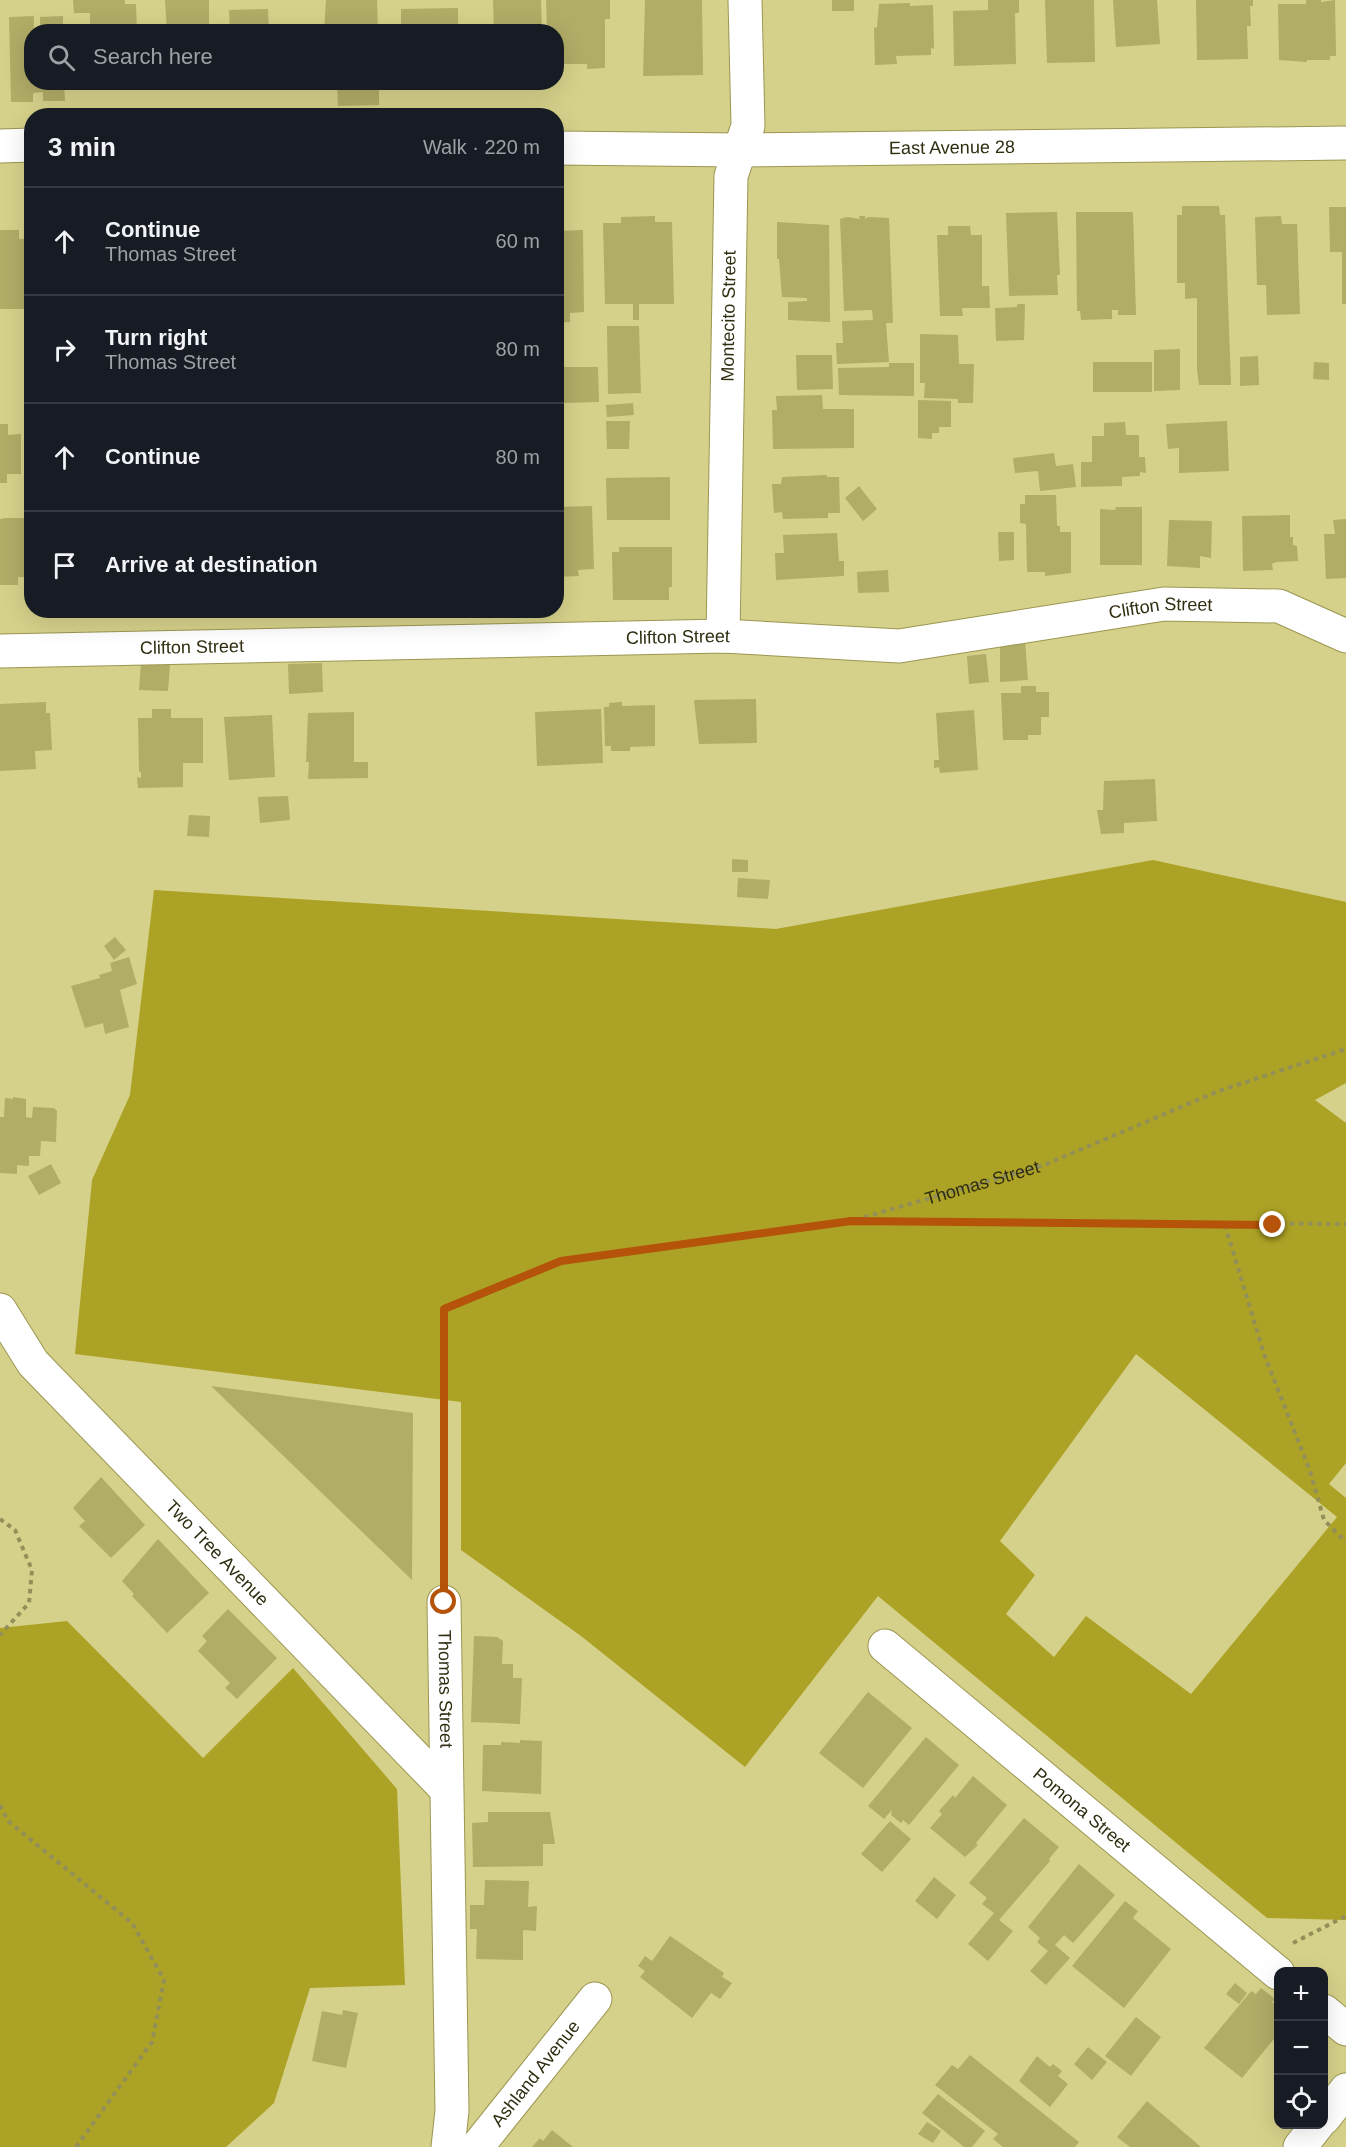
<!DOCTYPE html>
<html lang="en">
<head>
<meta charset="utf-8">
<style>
	:root { --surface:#171b24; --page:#20242c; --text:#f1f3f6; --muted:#9ea1a6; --line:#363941 }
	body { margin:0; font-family:Arial,sans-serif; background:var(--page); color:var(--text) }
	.controls { position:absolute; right:18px; bottom:18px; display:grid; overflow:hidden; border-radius:12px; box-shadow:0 6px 24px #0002 }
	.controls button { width:54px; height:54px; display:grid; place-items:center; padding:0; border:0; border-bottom:2px solid var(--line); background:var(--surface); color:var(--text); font:30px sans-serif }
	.stop { position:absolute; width:18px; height:18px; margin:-14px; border:4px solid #b45309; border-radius:50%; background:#fff }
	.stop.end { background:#b45309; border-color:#fff; box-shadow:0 2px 6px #0008 }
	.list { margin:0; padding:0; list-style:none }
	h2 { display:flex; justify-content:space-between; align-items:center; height:78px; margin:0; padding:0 24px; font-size:26px }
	h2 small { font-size:20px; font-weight:400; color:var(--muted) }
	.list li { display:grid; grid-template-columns:39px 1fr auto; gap:18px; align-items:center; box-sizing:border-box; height:108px; padding:0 24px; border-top:2px solid var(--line) }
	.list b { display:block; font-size:22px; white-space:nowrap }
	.list p { margin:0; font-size:20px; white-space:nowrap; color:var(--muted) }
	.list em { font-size:20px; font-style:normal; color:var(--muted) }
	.icon { flex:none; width:33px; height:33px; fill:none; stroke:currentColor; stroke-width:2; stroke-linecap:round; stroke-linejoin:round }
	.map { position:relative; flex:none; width:1346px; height:2147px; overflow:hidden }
	.search { position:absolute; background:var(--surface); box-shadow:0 6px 24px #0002; left:24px; top:24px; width:540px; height:66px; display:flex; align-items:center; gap:15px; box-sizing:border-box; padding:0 21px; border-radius:24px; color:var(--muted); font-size:22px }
	.panel { position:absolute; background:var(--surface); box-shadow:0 6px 24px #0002; left:24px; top:108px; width:540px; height:510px; border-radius:24px }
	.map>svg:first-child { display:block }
</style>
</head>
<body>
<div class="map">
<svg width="1346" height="2147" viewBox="0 0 1346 2147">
	<rect width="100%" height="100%" fill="#d6d18a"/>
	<path fill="#aca225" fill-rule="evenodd" d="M1153,860L1346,902V1083L1315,1100L1346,1123V1463L1329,1484L1346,1498V1920L1267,1918L878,1596L745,1767L581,1636L461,1550V1402L75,1354L92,1180L130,1095L154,890L776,929ZM1136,1354L1337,1517L1191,1694L1086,1616L1054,1657L1006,1614L1035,1575L1000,1541Z
		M67,1621L203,1758L293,1668L397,1789L405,1985L310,1988L274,2103L226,2147H0V1628Z"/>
	<path fill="#b1ac66" d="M73,0H125V4H136L137,32H90V13H74Z
		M165,0H209V32H167Z
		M326,0H377L378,32H324Z
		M493,0H541L542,32H494Z
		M546,0H610V19H605V68L587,69V64H558L556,32L547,30Z
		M645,0H702L703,75L643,76Z
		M832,0H854V11H832Z
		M988,0H1019V13H1015L1016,64L954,66L953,11L988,10Z
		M1045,0H1094L1095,62L1047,63Z
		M1113,0H1157L1160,44L1116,47Z
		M1196,0H1253V6H1250L1251,26H1247L1248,59L1197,60Z
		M1306,0H1321V2L1335,0L1336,56H1330V60H1307V62L1279,60L1278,4H1306Z
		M910,3V6L933,5L934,49L931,48V55L896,56L897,64L875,65L874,28L877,27L879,4Z
		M458,8V32H401V9Z
		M268,9L269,32H230L229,10Z
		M34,16L32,82H64L65,101H43V92L33,93V102H11L9,17Z
		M63,16V32H40V17Z
		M337,82H379V105L338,106Z
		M1182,206H1219L1220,215H1225L1231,385H1199L1197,370V298L1185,299V283H1177V215H1182Z
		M1329,207H1346V304H1342V252H1330Z
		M1057,212L1060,275H1057L1058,295L1009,296L1006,213Z
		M1076,212H1133L1136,315H1118V310H1112V319L1081,320L1080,311H1077Z
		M655,216V222H672L674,304H639V320H633V304H605L603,223H621V217Z
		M859,216H865V219L868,217L889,218L893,323H886L889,362L837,364L836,343H843L842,321L873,320L872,310L844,311L840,219L847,217L860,219Z
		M1281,216L1282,224H1297L1300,314L1267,315L1266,285H1257L1255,217Z
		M777,222L829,225L830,322L788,320V302L807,301V298L782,297L779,259H777Z
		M948,226H970L971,235H982V286H989L990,308H962L963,316H940L937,235H948Z
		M0,230H19V239L32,238V309H0Z
		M583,230L584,312L570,313V322L556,323V231Z
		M1017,304H1025L1024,340L996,341L995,308L1017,307Z
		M607,326H639L641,393L608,394Z
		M920,334L958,335L959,364H974L973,403H958V399L924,398L925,383H920Z
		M1180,349V390L1154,391V350Z
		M796,355H832L833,389L797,390Z
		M1258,356L1259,385L1240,386V357Z
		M1093,362H1152V392H1093Z
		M1314,362L1329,363V380L1313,379Z
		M889,363H914V396L839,395L838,368L889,367Z
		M563,367H598L599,402L563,403Z
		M822,395L823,409H854V448L773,449L772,410H777L776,396Z
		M918,400L951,401V427H939V433H932V439L918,438Z
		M633,403L634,415L607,417L606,405Z
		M606,421H630L629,449H607Z
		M1227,421L1229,471L1179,473V448L1168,449L1166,424Z
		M1125,422L1126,435H1139V457H1145L1146,473L1140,472V476L1122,477V486L1081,487V462H1092V436H1104V423Z
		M0,424H8V435L21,434V474H7V483H0Z
		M1054,453L1056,466L1073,464L1076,487L1040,491L1038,471L1015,473L1013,458Z
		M827,475V477H839L840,513H828V518L783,519L782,512L774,513L772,484H781L782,477Z
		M670,477V520H607L606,478Z
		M859,486L877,509L863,521L845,498Z
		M1025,495H1056L1057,526H1060V532H1071V573L1045,576V572H1027L1026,524L1020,523V504H1025Z
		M592,506L594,569L578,570L579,576L556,577V507Z
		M1116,507H1142V565H1100V509L1115,510Z
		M1290,515V537H1293V545L1297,546L1298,561L1276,562L1272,564L1273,570L1243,571L1242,516Z
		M5,518H29L31,577H18V585H0V519Z
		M1346,519V578L1326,579L1324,534H1335L1333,520Z
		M1169,520L1212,521L1211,558L1200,556V568L1167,566Z
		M998,532H1014V560L999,561Z
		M837,533L839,561H844V576L776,580L775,553H784L783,535Z
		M619,547H672V587H669V600H613L612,552H619Z
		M888,570L889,592L858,593L857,572Z
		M1025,640L1028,680L1000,682V645Z
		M986,654L989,682L969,684L967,656Z
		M141,663L170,665L168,691L139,690Z
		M322,663L323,692L289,694L288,664Z
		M1021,686H1036V692H1049V717H1041V735H1028V740H1003L1001,693H1021Z
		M756,699L757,743L699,744L694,700Z
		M46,702V713H50L52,750L35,751L36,769L0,771V704Z
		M622,702V706L655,705V746L630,747V751H611V746H605L604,707H609V703Z
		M152,709H171V718H203V763H183V787L138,788L137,777L141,778V772H139L138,718H152Z
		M601,709L603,763L537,766L535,712Z
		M974,710L978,770L940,773L939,767L934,768V760H939L936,713Z
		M354,712V762H368V778L308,779L309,762H306L308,713Z
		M272,715L275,777L229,780L224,717Z
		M1155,779L1157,821L1124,823V833L1101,834L1097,810H1103L1104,781Z
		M288,796L290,820L260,823L258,797Z
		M189,815L210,816L209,837L187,836Z
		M732,859L748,860V872H732Z
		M738,878L770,880L768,899L737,897Z
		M115,937L126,950L114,960L104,946Z
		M129,957L137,984L120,990L129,1027L105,1034L103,1023L85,1028L71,986L100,978L99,975L112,971L110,963Z
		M13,1097L26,1099V1117L32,1118L33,1107L54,1108L57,1111L56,1142L41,1141L40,1156H29V1166L17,1165V1174L0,1173V1117H4L5,1098L13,1099Z
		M51,1164L61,1183L39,1195L28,1176Z
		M211,1386L413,1413L412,1580Z
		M101,1477L145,1525L111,1558L79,1526L85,1521L73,1508Z
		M158,1539L209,1593L167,1633L132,1596L134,1594L122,1581Z
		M228,1609L277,1658L237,1699L225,1688L230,1683L198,1651L207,1641L202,1636Z
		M474,1636L497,1637L503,1641L502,1664H513V1678H522L520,1724L471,1722Z
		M868,1692L912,1728L863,1788L819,1753Z
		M926,1737L959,1765L909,1825L903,1820L901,1823L891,1815L892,1810L884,1819L868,1806Z
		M520,1740L542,1741L541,1794L482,1791L483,1745H501V1742L520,1743Z
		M973,1776L1007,1805L976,1843L978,1845L965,1857L930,1828L942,1814L939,1811L953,1795L955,1798Z
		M488,1812H550L555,1844H543V1866L473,1867L472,1823L488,1822Z
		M1024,1818L1059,1847L1049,1859L1050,1861L999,1920L1013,1931L988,1961L968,1944L994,1913L982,1904L987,1898L969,1883Z
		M890,1821L911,1839L882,1872L861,1854Z
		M1079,1864L1115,1895L1073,1943L1064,1935L1055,1945L1070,1958L1046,1985L1030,1971L1048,1951L1037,1942L1040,1938L1028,1927Z
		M934,1877L956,1895L937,1919L915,1901Z
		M485,1880L529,1881L528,1907L537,1906L536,1931L523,1930V1960L476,1959L477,1929H470V1905H484Z
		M1125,1901L1138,1911L1133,1918L1171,1949L1124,2008L1072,1966Z
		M670,1936L724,1973L722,1977L732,1983L720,1999L711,1993L692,2018L640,1977L645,1971L638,1966L645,1956L652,1961Z
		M1235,1983L1247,1993L1239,2004L1226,1994Z
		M1261,1988L1275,1999L1272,2002L1278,2007V2034L1242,2078L1204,2048L1251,1991L1256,1994Z
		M343,2010L358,2013L346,2068L312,2061L322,2011L342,2015Z
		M1136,2017L1161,2037L1131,2076L1105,2056Z
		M1088,2047L1107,2062L1092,2080L1074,2064Z
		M970,2055L1079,2142L1075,2147H1003L993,2139L998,2134L935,2085L952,2065L958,2069Z
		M1037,2056L1050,2067L1053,2064L1062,2071L1058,2076L1068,2084L1050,2107L1019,2081Z
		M938,2094L985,2131L972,2147H964L922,2113Z
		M1147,2101L1201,2147H1130L1117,2137Z
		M927,2122L941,2131L933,2143L918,2134Z
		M552,2130L573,2147H532L540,2138L543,2141Z"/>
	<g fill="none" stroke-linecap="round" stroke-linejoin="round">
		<g stroke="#9b9651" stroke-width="35">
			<g id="minor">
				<path d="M0,146L32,145"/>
				<path id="s2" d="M556,148L739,150L1346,143"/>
				<path id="s3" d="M723,636L731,176L748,126L745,0"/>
				<path id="s4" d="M0,651L723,636L899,646L1164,604L1279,606L1346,636"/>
				<path id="s5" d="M0,1310L33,1363L445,1788"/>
				<path id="s6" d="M444,1602L452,2111L448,2147"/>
				<path id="s7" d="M885,1646L1278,1973"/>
				<path d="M1324,2011L1346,2029"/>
				<path d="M1324,2118L1346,2090"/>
				<path id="s8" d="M477,2147L595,1999"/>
				<path d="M1300,2147L1318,2124"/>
			</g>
		</g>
		<g stroke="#938f59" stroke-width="4" stroke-dasharray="4.5 4.5" stroke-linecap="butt">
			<path d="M858,1221L1346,1224"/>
			<path d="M1225,1225L1264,1354L1310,1471L1324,1520L1346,1542"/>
			<path d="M0,1519L15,1530L32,1570L29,1603L0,1635"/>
			<path id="s1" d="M444,1569V1309L561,1261L851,1221L1044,1165L1219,1091L1346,1049"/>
			<path d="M0,1805L8,1821L132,1923L164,1980L152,2042L76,2147"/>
			<path d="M1293,1943L1346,1916"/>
		</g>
		<use href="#minor" stroke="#fff" stroke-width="33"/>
	</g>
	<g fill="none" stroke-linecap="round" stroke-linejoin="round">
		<path stroke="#b45309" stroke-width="8" d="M444,1602V1309L561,1261L851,1221L1273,1225"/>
	</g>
	<g text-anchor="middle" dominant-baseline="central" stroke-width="5" stroke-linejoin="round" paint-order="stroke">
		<g font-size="18" fill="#302d10" stroke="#e3de97">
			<text stroke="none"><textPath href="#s2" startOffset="396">East Avenue 28</textPath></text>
			<text stroke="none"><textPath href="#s3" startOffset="320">Montecito Street</textPath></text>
			<text stroke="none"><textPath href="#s4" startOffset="1164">Clifton Street</textPath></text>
			<text stroke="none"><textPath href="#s4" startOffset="678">Clifton Street</textPath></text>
			<text stroke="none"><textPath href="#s4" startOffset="192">Clifton Street</textPath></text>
			<text stroke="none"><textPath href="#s1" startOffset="816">Thomas Street</textPath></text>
			<text stroke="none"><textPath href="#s5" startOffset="327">Two Tree Avenue</textPath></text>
			<text stroke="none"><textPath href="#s6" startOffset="87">Thomas Street</textPath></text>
			<text stroke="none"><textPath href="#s7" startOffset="256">Pomona Street</textPath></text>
			<text stroke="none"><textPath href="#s8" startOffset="94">Ashland Avenue</textPath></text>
		</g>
	</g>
</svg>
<div class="controls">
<button>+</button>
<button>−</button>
<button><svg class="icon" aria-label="locate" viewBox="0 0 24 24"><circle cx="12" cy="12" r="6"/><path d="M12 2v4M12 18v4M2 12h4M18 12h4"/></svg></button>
</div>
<div class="stop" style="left:444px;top:1602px"></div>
<div class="stop end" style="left:1273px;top:1225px"></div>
<div class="search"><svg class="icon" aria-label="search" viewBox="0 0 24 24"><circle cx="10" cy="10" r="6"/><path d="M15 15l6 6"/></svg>Search here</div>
<section class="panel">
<h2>3 min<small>Walk · 220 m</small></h2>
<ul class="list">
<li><svg class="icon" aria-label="ahead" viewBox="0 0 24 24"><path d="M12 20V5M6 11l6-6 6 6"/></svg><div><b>Continue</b><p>Thomas Street</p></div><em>60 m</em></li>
<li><svg class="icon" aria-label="right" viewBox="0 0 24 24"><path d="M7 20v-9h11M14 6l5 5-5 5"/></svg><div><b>Turn right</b><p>Thomas Street</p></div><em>80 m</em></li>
<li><svg class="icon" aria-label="ahead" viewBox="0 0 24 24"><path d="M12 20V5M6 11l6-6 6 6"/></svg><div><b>Continue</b></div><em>80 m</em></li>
<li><svg class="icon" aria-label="arrive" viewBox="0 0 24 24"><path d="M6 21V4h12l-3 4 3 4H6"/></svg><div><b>Arrive at destination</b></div></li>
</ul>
</section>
</div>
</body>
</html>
